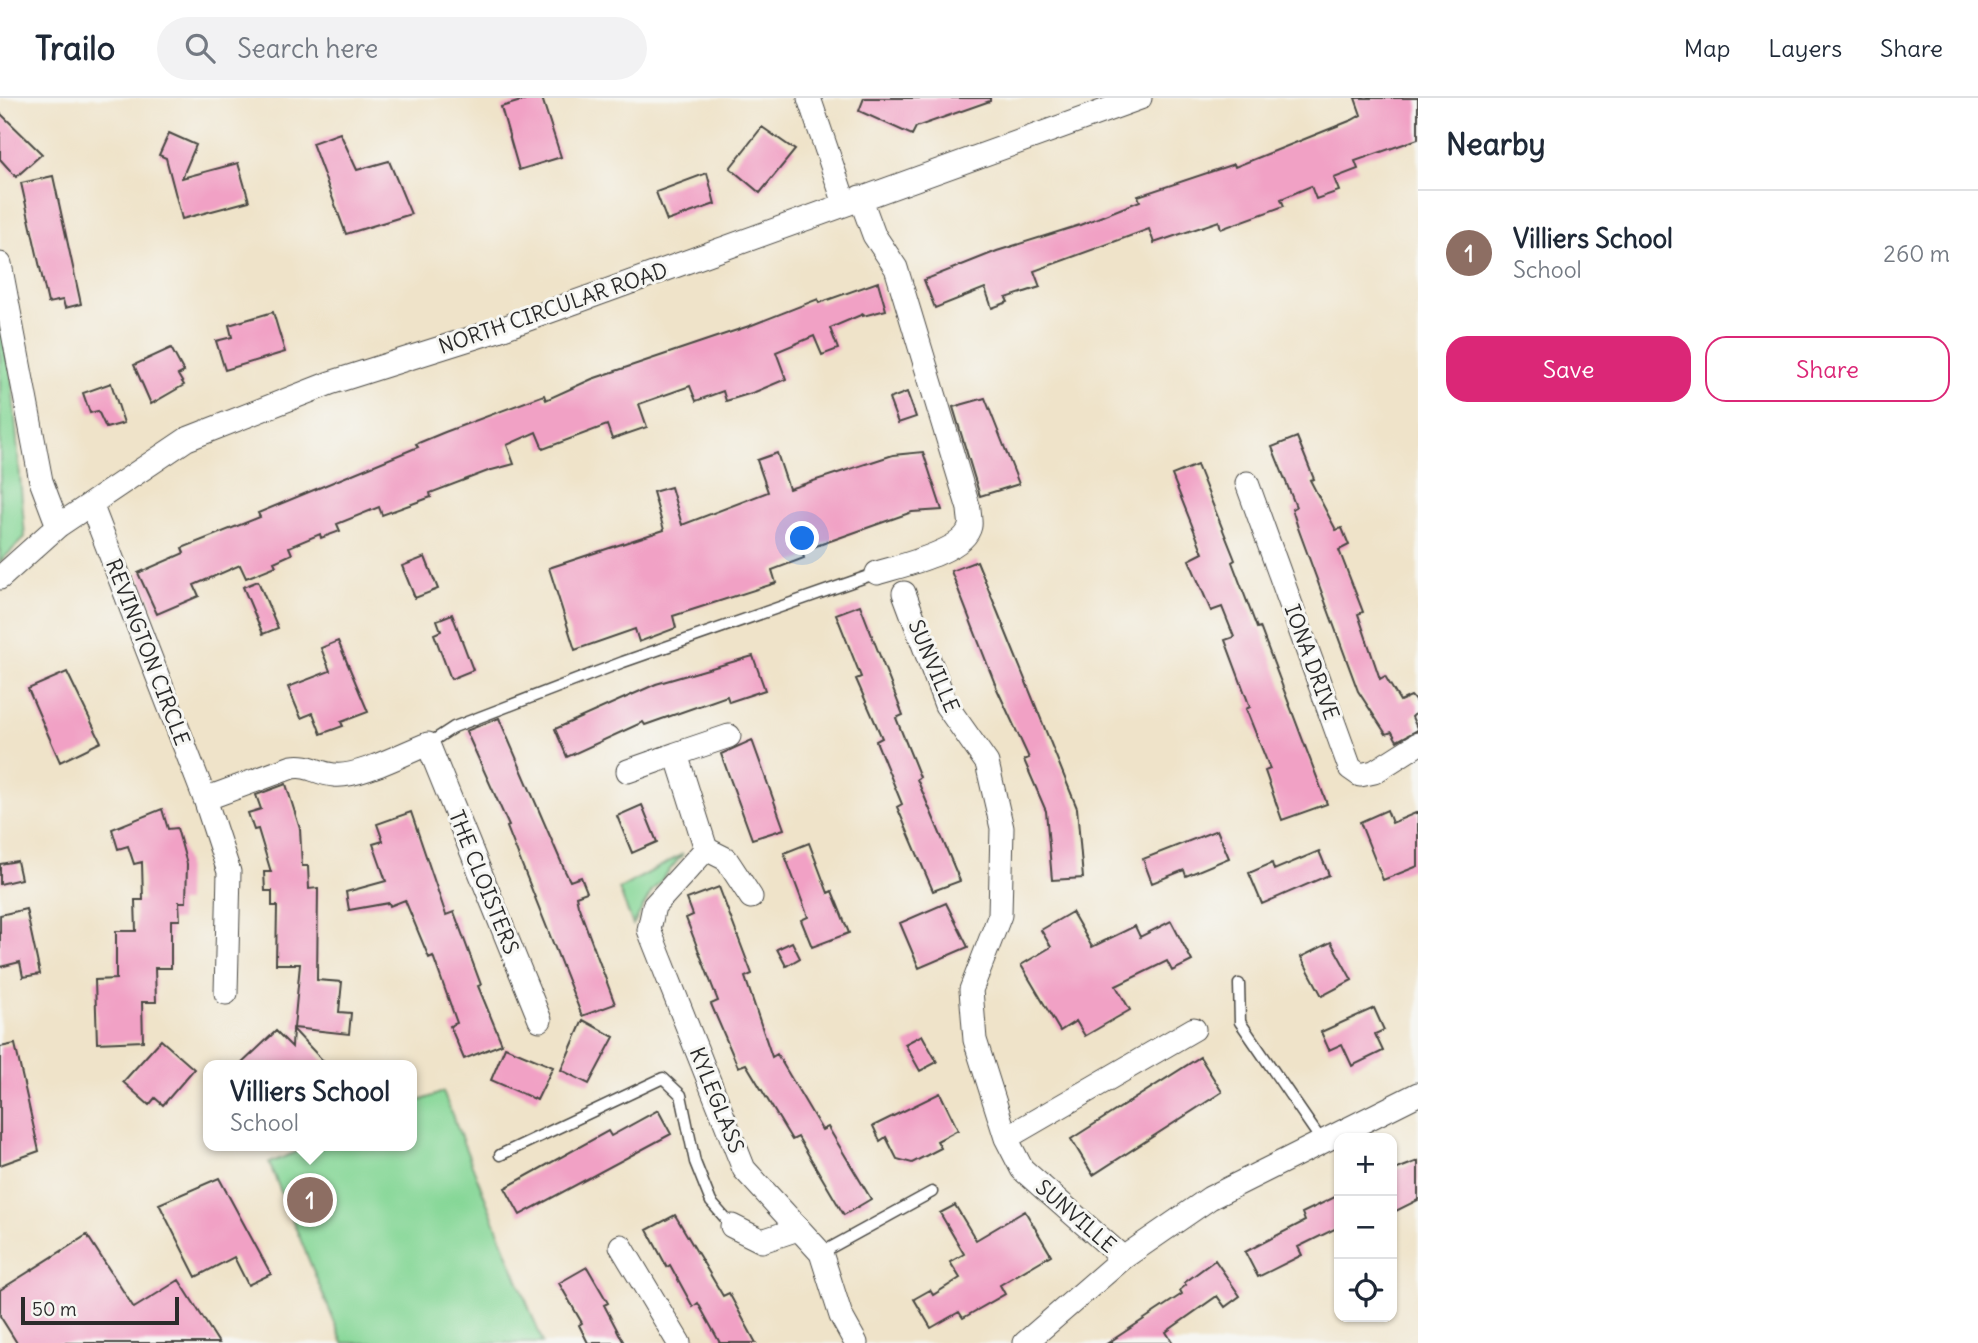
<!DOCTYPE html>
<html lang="en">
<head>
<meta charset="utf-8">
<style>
	:root { --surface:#fff; --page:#f2f2f3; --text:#1f2937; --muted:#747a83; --line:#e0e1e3; --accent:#db2777 }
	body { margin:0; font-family:Delius,sans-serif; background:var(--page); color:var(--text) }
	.controls { position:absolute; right:21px; bottom:21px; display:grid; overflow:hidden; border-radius:14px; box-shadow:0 2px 5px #0004 }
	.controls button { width:63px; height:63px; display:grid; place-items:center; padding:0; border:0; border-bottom:2px solid var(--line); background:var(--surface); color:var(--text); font:35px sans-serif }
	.scale { position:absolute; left:21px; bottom:18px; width:158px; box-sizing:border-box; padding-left:7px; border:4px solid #2b2b2b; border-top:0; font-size:19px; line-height:24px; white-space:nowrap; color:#2b2b2b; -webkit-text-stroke:5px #f6f6f2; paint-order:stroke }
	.you { position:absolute; left:803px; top:441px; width:24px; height:24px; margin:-18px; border:5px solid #fff; border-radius:50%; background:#1a73e8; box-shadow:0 0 0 10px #1a73e833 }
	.badge { display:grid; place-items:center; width:46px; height:46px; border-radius:50%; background:var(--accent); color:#fff; font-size:23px; font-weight:700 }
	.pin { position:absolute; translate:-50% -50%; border:4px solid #fff; box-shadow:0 2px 7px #0006 }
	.popup { position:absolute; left:203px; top:962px; width:214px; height:91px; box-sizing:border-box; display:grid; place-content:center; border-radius:14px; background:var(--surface); filter:drop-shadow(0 2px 5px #0005); font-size:23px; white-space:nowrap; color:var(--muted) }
	.popup b { font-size:26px; color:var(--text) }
	.popup::after { content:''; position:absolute; left:50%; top:100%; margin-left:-14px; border:14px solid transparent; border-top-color:var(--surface) }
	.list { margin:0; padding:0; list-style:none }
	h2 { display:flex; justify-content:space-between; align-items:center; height:91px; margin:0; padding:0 28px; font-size:30px }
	h2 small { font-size:23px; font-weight:400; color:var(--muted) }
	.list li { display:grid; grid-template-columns:46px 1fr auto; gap:21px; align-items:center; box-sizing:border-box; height:126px; padding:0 28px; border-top:2px solid var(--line) }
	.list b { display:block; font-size:26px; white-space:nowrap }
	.list p { margin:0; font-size:23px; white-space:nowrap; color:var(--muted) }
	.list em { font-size:23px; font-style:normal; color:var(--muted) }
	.actions { display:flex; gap:14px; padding:21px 28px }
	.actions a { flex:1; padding:16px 0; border:2px solid var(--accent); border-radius:21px; text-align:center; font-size:24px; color:var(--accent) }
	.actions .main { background:var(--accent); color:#fff }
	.icon { flex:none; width:38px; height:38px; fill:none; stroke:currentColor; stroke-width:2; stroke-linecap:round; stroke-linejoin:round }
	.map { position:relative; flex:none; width:1418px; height:1245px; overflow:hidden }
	header { display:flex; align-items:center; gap:42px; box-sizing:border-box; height:98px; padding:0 35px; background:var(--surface); border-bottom:2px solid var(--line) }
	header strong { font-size:33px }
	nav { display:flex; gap:38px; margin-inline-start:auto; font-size:24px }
	.search { width:490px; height:63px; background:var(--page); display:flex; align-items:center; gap:18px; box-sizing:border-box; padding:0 24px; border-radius:38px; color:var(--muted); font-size:26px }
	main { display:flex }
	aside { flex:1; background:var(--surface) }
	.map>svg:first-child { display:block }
</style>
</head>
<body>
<header>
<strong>Trailo</strong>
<div class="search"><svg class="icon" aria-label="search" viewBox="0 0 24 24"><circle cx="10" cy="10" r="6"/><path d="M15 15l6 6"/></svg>Search here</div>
<nav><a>Map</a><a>Layers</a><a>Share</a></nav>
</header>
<main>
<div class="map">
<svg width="1418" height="1245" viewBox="0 0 1418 1245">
	<rect width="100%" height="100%" fill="#f6f6f2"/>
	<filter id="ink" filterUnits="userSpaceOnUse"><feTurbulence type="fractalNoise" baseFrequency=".0143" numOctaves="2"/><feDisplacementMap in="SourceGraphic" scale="14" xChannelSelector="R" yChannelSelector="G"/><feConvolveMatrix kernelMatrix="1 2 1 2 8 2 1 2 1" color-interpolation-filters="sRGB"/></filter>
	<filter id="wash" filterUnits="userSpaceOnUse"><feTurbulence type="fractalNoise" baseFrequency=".00686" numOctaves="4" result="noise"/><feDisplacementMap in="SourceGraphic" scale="28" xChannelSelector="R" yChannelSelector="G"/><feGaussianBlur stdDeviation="1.57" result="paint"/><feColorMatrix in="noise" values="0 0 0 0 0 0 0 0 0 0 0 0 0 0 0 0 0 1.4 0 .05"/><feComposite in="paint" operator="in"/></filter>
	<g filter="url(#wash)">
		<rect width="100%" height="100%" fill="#efe3c9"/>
		<path fill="#86d797" stroke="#588161" stroke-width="2" d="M0,218L8,234L25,439L0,464Z
			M683,756L652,793L633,827L619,791Z
			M443,994L543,1245H343L269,1065L311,1048H412V1006Z"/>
		<g id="blocks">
			<path fill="#f1a1c5" d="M531,0H542L561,59L519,72L501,9Z
				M864,0H990V3L916,29L912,37L859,13Z
				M1355,0H1418V41L1355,63L1358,71L1334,80L1339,93L1316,101L1311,88L1281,101L1284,108L1221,131L1219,123L1154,145L1149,131L1034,173L1040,189L1006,200L1008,204L992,210L985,190L935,210L924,182L997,153L1080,127L1140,103L1138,98L1234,66L1235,69L1352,22L1361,17Z
				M0,15L42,56L16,79L0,61Z
				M762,29L795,52L760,95L730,70Z
				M169,35L196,47L182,80L238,65L249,103L182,121L166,60L159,57Z
				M340,35L357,72L389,63L411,116L346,136L312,45Z
				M707,75L715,106L667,123L656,94Z
				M53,78L81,206L65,210L63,202L48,205L21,85Z
				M878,184L886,212L863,218V216L830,230L838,251L822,257L814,238L776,254L786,281L755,294L726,303L723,293L696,303L690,288L639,306L647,329L612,341L607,327L543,351L536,334L507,347L514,366L488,373L430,395L431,399L382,417L379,409L337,426L340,433L321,440L320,436L289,449L292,456L274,464L276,468L246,480L240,467L194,487L199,498L157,516L138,475L184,455L182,450L260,419L258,415L418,349L416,346L445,334L544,297L546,302L592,281L752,227L818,201L819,205Z
				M273,214L285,254L225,272L216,243L232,239L229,227Z
				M171,250L184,274L178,277L184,287L151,306L134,267Z
				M111,285L124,325L106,330L98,313L90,315L83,295Z
				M907,294L916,319L898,325L889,301Z
				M985,300L1019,386L980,398L953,309Z
				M1297,339L1314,381L1310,382L1336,432L1342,430L1349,447L1339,452L1363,514L1358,516L1380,581L1385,578L1400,603L1411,598L1418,606V613L1412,619L1418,632L1397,643L1392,634L1386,636L1358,593L1298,430L1292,411L1296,409L1272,349Z
				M923,354L942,412L912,414L802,453L804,460L772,472L776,485L673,518L676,530L639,544L635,531L575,552L549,470L664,432L653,394L671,389L682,427L768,394L757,362L777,355L789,391L893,357Z
				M1197,367L1235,462L1232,464L1257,530L1260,529L1327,706L1282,722L1265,673L1270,671L1246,611L1250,609L1225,542L1234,539L1222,509L1211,513L1189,462L1203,455L1172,377Z
				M425,459L438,491L415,500L402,468Z
				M977,463L1077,710L1083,780L1052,782L1046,713L1024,662L1029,660L997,591L951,473Z
				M258,483L278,530L263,536L243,489Z
				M860,507L903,617L896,620L920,679L917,681L960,783L933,793L897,709L902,706L876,643L882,640L856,581L861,579L836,516Z
				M452,516L473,572L451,581L434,536L441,533L437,522Z
				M338,543L368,614L341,624L343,628L321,636L313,615L301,620L288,589L330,573L321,550Z
				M753,558L765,592L729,604L727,598L645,627L643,624L567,659L555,631L656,586Z
				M67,574L101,644L60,664L28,591Z
				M499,620L565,773L570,783L581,779L587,794L576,798L578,807L615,906L582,918L507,729L509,728L466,633Z
				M752,642L784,731L752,741L721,656Z
				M286,686L300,731L302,768H308L309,791L318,790L317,882L342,884L339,914L351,915L349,936L294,930L300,866H276L277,808H272V793H265L264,774H271L258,731L254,732L248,715L261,711L256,697Z
				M642,707L657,744L632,755L617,718Z
				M162,711L168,731L177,730L187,766L186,804H179L180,822H171V870H155L156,904H142L143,943L97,945L95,882L116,881V833H136L135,802H143L142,764L134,766L128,748L118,751L112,731Z
				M1387,712L1392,725L1418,714V768L1383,782L1360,724Z
				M411,714L446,817L454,814L481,887L478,888L502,946L464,961L450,928L457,925L433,858L429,860L405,802L390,808L389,805L349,812L346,794L386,783L373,746L383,743L377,726Z
				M1217,732L1229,760L1186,778L1184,772L1152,785L1143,761Z
				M809,745L828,795L832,793L849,835L812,849L801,822L808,819L784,755Z
				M1319,753L1329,777L1262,806L1249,775L1272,765L1274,772Z
				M17,763L21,781L0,786V766Z
				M719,789L752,876L745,879L772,959L777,956L822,1032L828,1029L871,1101L844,1117L798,1039L792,1042L746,966L738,969L711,906L718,903L686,820L693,817L687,801Z
				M946,805L968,849L919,870L900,825Z
				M26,811L40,876L23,879L20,864L0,869V817Z
				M1072,814L1092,849L1135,828L1140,839L1171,823L1192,863L1172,873L1167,863L1116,888L1130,912L1085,938L1076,923L1060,933L1021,867L1051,849L1041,832Z
				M792,844L800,860L786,868L777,851Z
				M1331,844L1352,882L1322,898L1301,859Z
				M1374,910L1384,932L1375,936L1383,953L1352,968L1342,946L1329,952L1321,934Z
				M583,922L614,939L589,986L561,972Z
				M293,931L327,967H240L276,933L292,949Z
				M922,937L937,964L920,973L905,946Z
				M161,942L194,971L163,1007L155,1000L149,1007L123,984Z
				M15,946L39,1053L0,1067V949Z
				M505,949L553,969L537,1002L491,982Z
				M1200,959L1222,994L1093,1077L1071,1041Z
				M940,995L958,1032L937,1043L941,1050L912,1065L897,1061L886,1039L880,1043L873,1028Z
				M658,1012L671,1036L520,1117L505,1090L608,1033L611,1038Z
				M1418,1063V1102L1392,1115V1073Z
				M219,1080L271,1176L248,1187L234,1159L196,1179L159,1106Z
				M1339,1097V1129L1298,1149L1302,1157L1258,1179L1245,1154L1305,1123L1302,1115Z
				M955,1107L976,1142L1025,1113L1051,1157L1000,1187L1005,1196L963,1220L959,1214L931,1230L914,1201L930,1192L933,1197L960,1180L950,1164L964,1156L940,1115Z
				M675,1117L723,1198L729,1195L756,1245H720L698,1205L693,1209L670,1167L667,1169L647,1132Z
				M87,1137L134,1210L179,1182L219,1245H17L0,1218V1192Z
				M1215,1162L1240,1198L1225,1209L1217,1198L1166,1234L1173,1245H1108L1182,1196L1180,1192L1186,1187L1184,1185Z
				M587,1169L608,1205L604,1207L624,1245H588L579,1227L582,1225L559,1185Z"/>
		</g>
	</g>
	<g filter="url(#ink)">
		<use href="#blocks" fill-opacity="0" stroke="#484743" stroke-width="2"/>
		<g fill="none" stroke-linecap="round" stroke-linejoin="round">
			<g stroke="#484743" stroke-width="13">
				<path id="lane" d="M428,646L454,629L623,564L877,475
					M1239,886L1240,924L1321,1042
					M500,1057L663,980L681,997L695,1064L711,1104L732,1128
					M821,1155L932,1094"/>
			</g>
			<g stroke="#484743" stroke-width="25">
				<path id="street" d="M809,0L845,106
					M860,99L874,137L896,170L969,411C969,416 971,424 970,428C965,454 899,468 877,475
					M0,166L41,383L58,428
					M1247,385L1350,670L1360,677L1374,674L1418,646
					M91,406L205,701L229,774L226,895
					M0,480L58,428L187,341L330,285L498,232L1140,0
					M904,495L946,607L987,665L1002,730L1000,817L971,892L975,942L1006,1040L1022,1071L1123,1160
					M676,656L729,638
					M628,673L676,656L706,751L654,808L649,832L744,1071L821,1155L841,1218L856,1245
					M205,701L292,669C309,666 318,676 334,677C358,680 404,655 428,646L540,922
					M706,751L726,761L751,799
					M1006,1040L1194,931
					M732,1128L762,1143L798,1131
					M621,1148L679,1245
					M1025,1245L1123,1160L1210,1100L1418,996"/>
			</g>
			<use href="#lane" stroke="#fff" stroke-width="10"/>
			<use href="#street" stroke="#fff" stroke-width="23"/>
		</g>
	</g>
	<g text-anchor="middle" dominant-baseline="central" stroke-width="6" stroke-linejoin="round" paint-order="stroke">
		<g font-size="21" fill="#2b2b2b" stroke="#f6f6f2">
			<text transform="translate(553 210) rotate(-19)">NORTH CIRCULAR ROAD</text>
			<text transform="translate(148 554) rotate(69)">REVINGTON CIRCLE</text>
			<text transform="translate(1312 564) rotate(70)">IONA DRIVE</text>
			<text transform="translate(934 568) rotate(67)">SUNVILLE</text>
			<text transform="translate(484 784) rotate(68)">THE CLOISTERS</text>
			<text transform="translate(717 1002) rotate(68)">KYLEGLASS</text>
			<text transform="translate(1076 1118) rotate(41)">SUNVILLE</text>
		</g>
	</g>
</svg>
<div class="controls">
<button>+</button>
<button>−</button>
<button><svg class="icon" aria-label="locate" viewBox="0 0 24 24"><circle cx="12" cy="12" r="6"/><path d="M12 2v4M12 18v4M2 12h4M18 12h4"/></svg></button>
</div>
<div class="scale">50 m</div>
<div class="you"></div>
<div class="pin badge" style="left:310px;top:1102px;background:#8d6e63">1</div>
<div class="popup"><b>Villiers School</b>School</div>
</div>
<aside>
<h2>Nearby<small></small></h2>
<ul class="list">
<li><span class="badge" style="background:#8d6e63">1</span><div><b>Villiers School</b><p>School</p></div><em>260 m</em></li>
</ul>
<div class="actions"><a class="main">Save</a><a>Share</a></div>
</aside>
</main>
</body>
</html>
